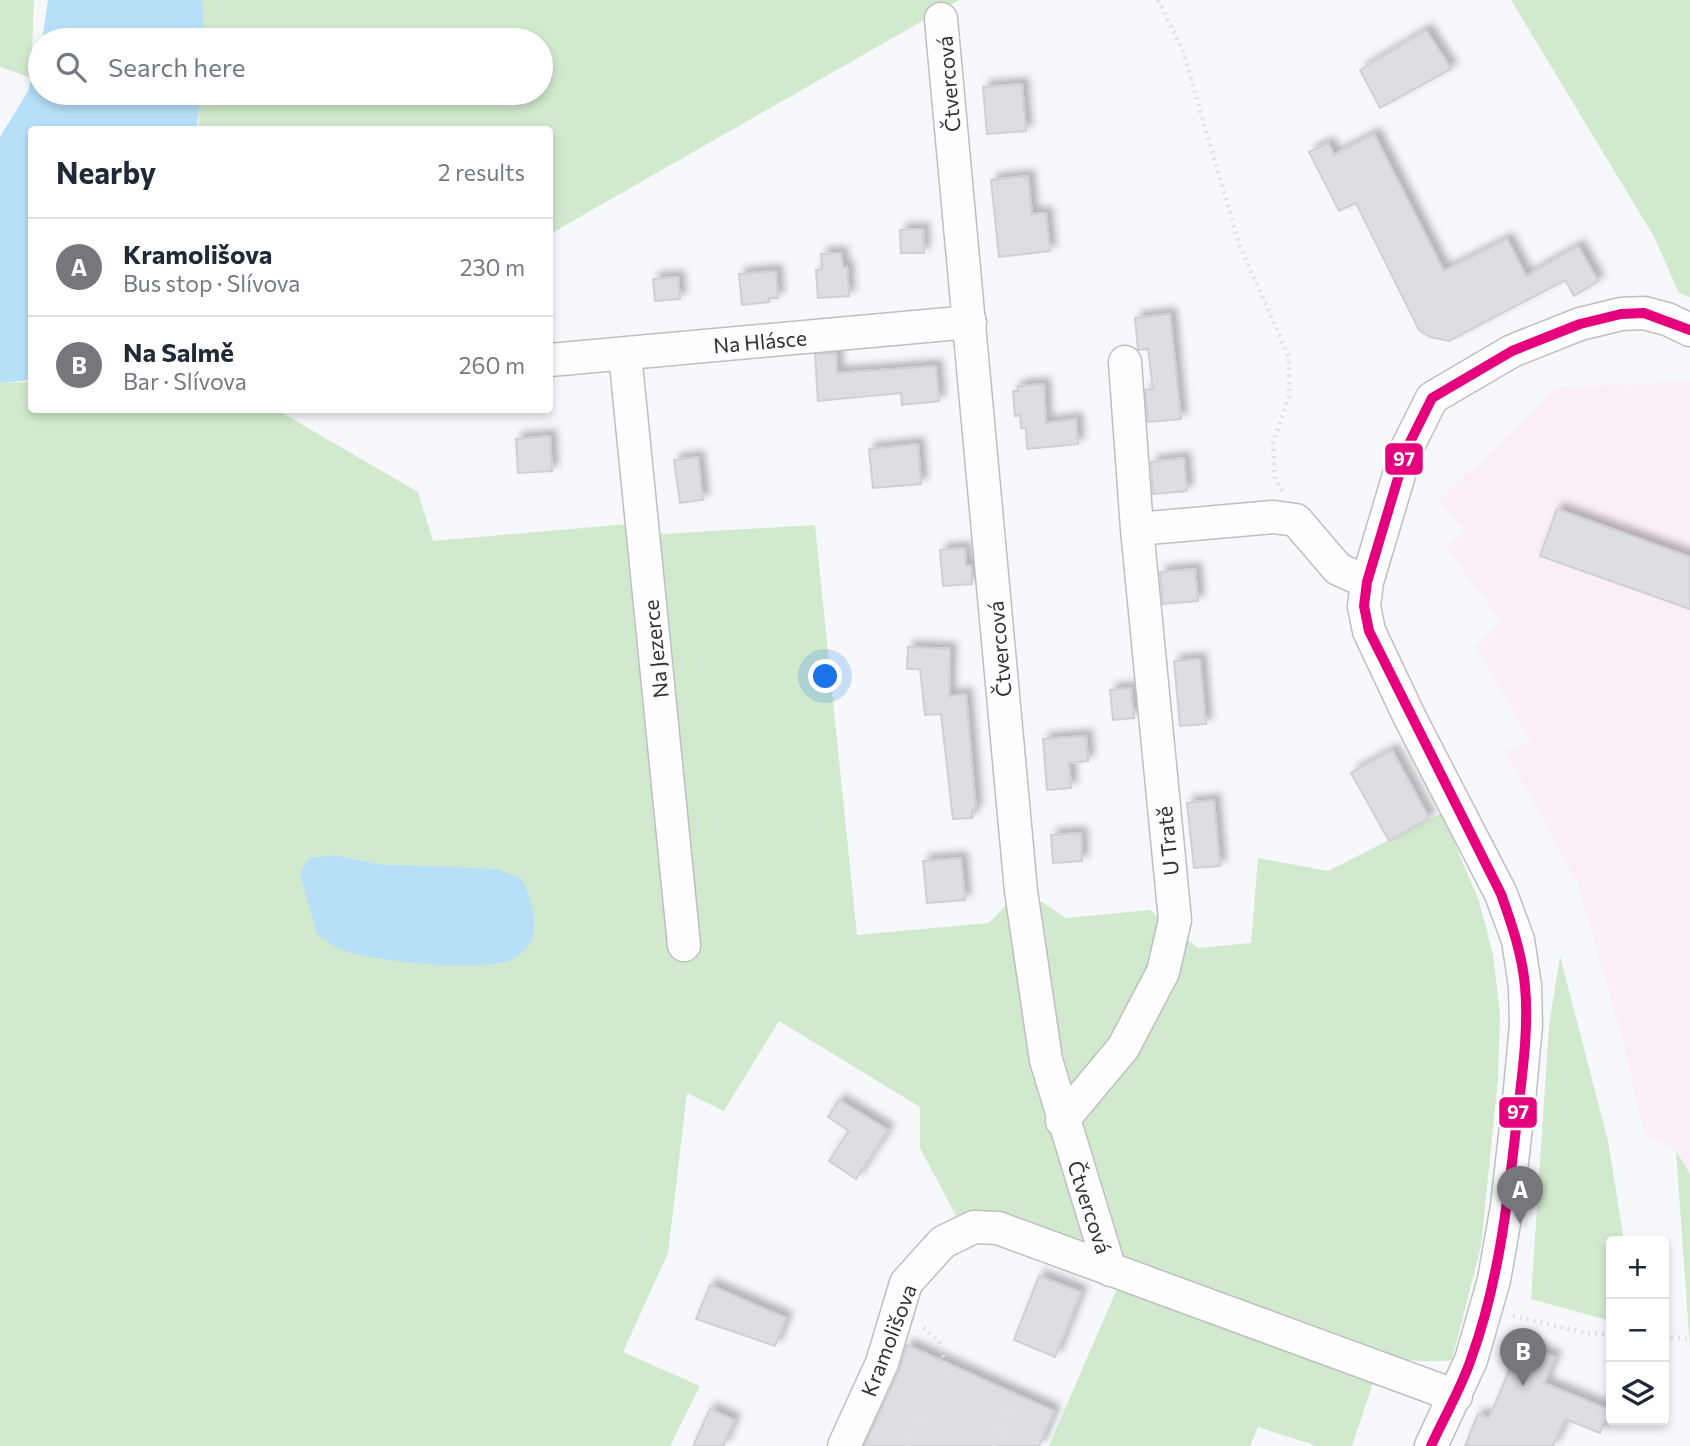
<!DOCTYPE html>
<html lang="en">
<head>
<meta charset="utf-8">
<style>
	:root { --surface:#fff; --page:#f6f6f7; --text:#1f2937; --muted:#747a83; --line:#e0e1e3; --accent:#75777a }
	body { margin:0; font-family:Commissioner,sans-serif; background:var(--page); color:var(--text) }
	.controls { position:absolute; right:21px; bottom:21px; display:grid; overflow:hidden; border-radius:7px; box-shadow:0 4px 10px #0003 }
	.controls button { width:63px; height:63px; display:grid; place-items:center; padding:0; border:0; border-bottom:2px solid var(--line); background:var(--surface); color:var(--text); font:35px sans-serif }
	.you { position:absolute; left:826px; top:677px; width:24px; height:24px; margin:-18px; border:5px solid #fff; border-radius:50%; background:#1a73e8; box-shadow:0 0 0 10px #1a73e833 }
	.badge { display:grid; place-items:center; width:46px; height:46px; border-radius:50%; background:var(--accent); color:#fff; font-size:23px; font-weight:700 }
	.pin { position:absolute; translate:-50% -58px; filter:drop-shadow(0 2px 4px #0008) }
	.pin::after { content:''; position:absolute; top:37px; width:24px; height:21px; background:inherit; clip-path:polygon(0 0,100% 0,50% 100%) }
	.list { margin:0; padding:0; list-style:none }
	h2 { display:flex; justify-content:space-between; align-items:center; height:91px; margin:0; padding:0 28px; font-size:30px }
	h2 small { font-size:23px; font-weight:400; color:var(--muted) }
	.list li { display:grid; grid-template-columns:46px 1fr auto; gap:21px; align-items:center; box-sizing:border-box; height:98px; padding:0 28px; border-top:2px solid var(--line) }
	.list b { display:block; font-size:26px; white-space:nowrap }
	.list p { margin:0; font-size:23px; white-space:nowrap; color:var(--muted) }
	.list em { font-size:23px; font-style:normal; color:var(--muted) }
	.icon { flex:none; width:38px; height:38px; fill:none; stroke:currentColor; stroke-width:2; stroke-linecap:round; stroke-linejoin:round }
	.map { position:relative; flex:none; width:1690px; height:1446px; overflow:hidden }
	.search { position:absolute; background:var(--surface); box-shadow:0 4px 10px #0003; left:28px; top:28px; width:525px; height:77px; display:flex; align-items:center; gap:18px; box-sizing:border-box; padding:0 24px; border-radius:38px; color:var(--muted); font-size:26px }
	.panel { position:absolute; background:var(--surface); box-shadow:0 4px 10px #0003; left:28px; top:126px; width:525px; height:287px; border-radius:7px }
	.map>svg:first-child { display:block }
</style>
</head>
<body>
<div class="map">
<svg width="1690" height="1446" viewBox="0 0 1690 1446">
	<defs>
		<filter id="shadow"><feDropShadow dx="6" dy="-6" stdDeviation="3.5" flood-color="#0004"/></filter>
	</defs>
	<rect width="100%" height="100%" fill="#f6f8fb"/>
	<path fill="#faeef7" d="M1690,381V1174L1676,1151L1645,1134L1621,1033L1578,884L1506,752L1530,740L1475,646L1501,622L1446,547L1464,531L1439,501L1556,388Z"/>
	<path fill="#d1eacd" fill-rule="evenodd" d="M0,0H34L31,78L0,67Z
		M196,0H959L550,234V130L199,129L198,93H541V40H197Z
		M1511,0H1690V297L1679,293L1654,237Z
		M31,382L32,410H277L418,492L433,541L628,524L663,534L815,525L857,935L989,923L1007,904L1042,902L1066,918L1150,910L1198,948L1251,943L1258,858L1328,871L1442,813L1479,901L1493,955L1500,1013L1498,1079L1481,1246L1452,1360C1372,1369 1291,1326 1217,1298C1142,1269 1067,1240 992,1212L956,1216L920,1148V1107L779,1021L724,1111L687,1093L668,1253L623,1352L700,1386L670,1446H0V383ZM335,855L378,864L432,867L512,960C448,966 402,965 339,948Z
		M1560,956L1608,1141L1624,1241H1611V1321L1531,1299L1549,1026Z
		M1676,1151L1690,1174V1349Z
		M1119,1284L1374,1380L1352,1446H1317L1258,1427L1250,1446H1049Z"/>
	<path fill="#b7e0f8" d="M48,0H202L205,40H42Z
		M40,47V93H200L197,129L32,130L31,380L0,383V137L28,91Z
		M335,855L378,864L497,869L522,879C530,896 542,929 528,946C525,950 516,958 512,960C480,972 371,962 340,949C332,945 324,939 317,934L300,874L309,858Z"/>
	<path fill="#dcdee1" stroke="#cfd0d3" stroke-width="2" filter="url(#shadow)" d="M1426,30L1451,69L1380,108L1360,70Z
		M1022,84L1026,131L987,134L983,87Z
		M1374,134L1444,271L1507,239L1526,276L1578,246L1598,281L1574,296L1565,280L1449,341L1430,337L1419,330L1356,203L1339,211L1309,152L1328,143L1334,155Z
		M1028,176L1032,214L1046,213L1050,251L999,257L991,180Z
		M923,229L924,253H901L900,230Z
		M841,253L843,268L847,267L849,296L818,298L816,270L822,269L821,254Z
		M776,271L778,298H769V302L742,305L739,274Z
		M678,277L680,299L655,301L653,279Z
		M1170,314L1181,419L1148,422L1145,390L1153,389L1148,349L1138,350L1135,318Z
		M836,353L837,373L936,366L939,401L902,405L901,393L818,401L815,354Z
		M1044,384L1046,423L1076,419L1078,444L1027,449L1026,428H1021L1020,415L1015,416L1013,391H1018V386Z
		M550,436L552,471L518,473L516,439Z
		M918,444L921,484L873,488L869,449Z
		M698,457L703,500L680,503L674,460Z
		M1184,458L1187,491L1153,494L1151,462Z
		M1557,509L1690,557V609L1540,556Z
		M965,548L966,565H971L972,584L943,586L940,550Z
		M1195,569L1198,601L1163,604L1160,572Z
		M908,647L950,649L949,696L966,694L976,810H972V818L953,819L941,714L925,715L920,669H907Z
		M1200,659L1206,724L1180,726L1174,661Z
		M1131,688L1134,718L1113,720L1110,690Z
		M1086,736L1088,761L1069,763L1071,788L1047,790L1043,739Z
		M1392,750L1429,818L1389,841L1351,773Z
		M1214,800L1220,866L1194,868L1187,803Z
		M1081,833L1082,861L1053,863L1051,835Z
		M961,858L965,900L927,903L923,861Z
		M839,1100L888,1130L856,1179L829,1161L849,1131L828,1117Z
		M1039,1276L1081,1292L1055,1357L1014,1340Z
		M710,1285L786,1318L775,1346L696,1319Z
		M1521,1343L1555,1357L1544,1383L1610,1410L1600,1433L1565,1419L1553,1446H1465L1478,1414L1489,1418Z
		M907,1345L1054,1411L1039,1446H864L899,1371Z
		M710,1409L734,1420L723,1446H693Z"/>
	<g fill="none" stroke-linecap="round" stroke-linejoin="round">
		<g stroke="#bebfc1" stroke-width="35">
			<path id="minor" d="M941,19L1021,891L1046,1060L1110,1270
				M625,354L684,945
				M550,360L970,322
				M1137,529L1273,517L1296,520L1338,569L1367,582
				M1062,1121L1123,1048L1163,972L1175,920L1137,529L1125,362
				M844,1446L882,1363L906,1283L943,1242L974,1227L998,1228L1456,1396
				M1431,1446L1471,1360L1494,1280L1507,1206L1519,1100L1526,1025L1525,986L1518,940L1501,894L1410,718L1369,631L1364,606L1367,582L1407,448L1432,398L1512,351L1580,324L1621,314L1644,313L1667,319L1690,330"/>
		</g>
		<path stroke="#e0e1e2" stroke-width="4.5" stroke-dasharray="2 5" stroke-linecap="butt" d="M1158,0L1183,51L1239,244L1289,357V396L1273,443L1275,479L1282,491
			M0,400L32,404
			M1513,1316L1586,1333L1611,1334
			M1664,1337L1690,1339
			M907,1446L946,1365L939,1342L921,1325
			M993,1446L1014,1401"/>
		<use href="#minor" stroke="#fefefe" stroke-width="32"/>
		<g stroke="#fff" stroke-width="16">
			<path id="bus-1" d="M1431,1446C1444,1417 1461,1389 1471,1359C1499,1282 1508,1200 1517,1119C1522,1075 1529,1030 1525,986C1522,954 1512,925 1501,894L1369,631L1364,606L1367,582L1407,448L1432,398L1512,351L1580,324L1621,314L1644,313L1690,330"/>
		</g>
		<use href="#bus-1" stroke="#e5007d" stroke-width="10"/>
	</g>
	<g text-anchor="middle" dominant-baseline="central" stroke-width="7" stroke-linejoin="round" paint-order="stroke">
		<g font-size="21" fill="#303234" stroke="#fff">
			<text transform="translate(948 84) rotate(-95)">Čtvercová</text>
			<text transform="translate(760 341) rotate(-5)">Na Hlásce</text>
			<text transform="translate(655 649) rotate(-96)">Na Jezerce</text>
			<text transform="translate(999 649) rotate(-95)">Čtvercová</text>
			<text transform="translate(1167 841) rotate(-96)">U Tratě</text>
			<text transform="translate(1090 1207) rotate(72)">Čtvercová</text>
			<text transform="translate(888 1340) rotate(-69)">Kramolišova</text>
		</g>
	</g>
	<g stroke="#fff" stroke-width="2.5">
		<rect x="1384" y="442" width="40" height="34" rx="7" fill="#e5007d"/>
		<rect x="1498" y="1096" width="40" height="33" rx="7" fill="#e5007d"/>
	</g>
	<g font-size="19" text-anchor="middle" font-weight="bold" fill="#fff">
		<text x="1404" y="466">97</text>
		<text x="1518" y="1119">97</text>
	</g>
</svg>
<div class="controls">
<button>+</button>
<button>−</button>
<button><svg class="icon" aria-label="layers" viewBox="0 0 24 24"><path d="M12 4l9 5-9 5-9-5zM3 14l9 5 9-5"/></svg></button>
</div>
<div class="you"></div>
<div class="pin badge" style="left:1520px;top:1224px">A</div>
<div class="pin badge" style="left:1523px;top:1386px">B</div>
<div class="search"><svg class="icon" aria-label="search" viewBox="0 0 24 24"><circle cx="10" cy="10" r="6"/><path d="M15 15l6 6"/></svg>Search here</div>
<section class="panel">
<h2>Nearby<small>2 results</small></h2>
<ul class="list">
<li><span class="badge">A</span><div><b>Kramolišova</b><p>Bus stop · Slívova</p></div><em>230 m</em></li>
<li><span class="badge">B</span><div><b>Na Salmě</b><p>Bar · Slívova</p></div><em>260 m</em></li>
</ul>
</section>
</div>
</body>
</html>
